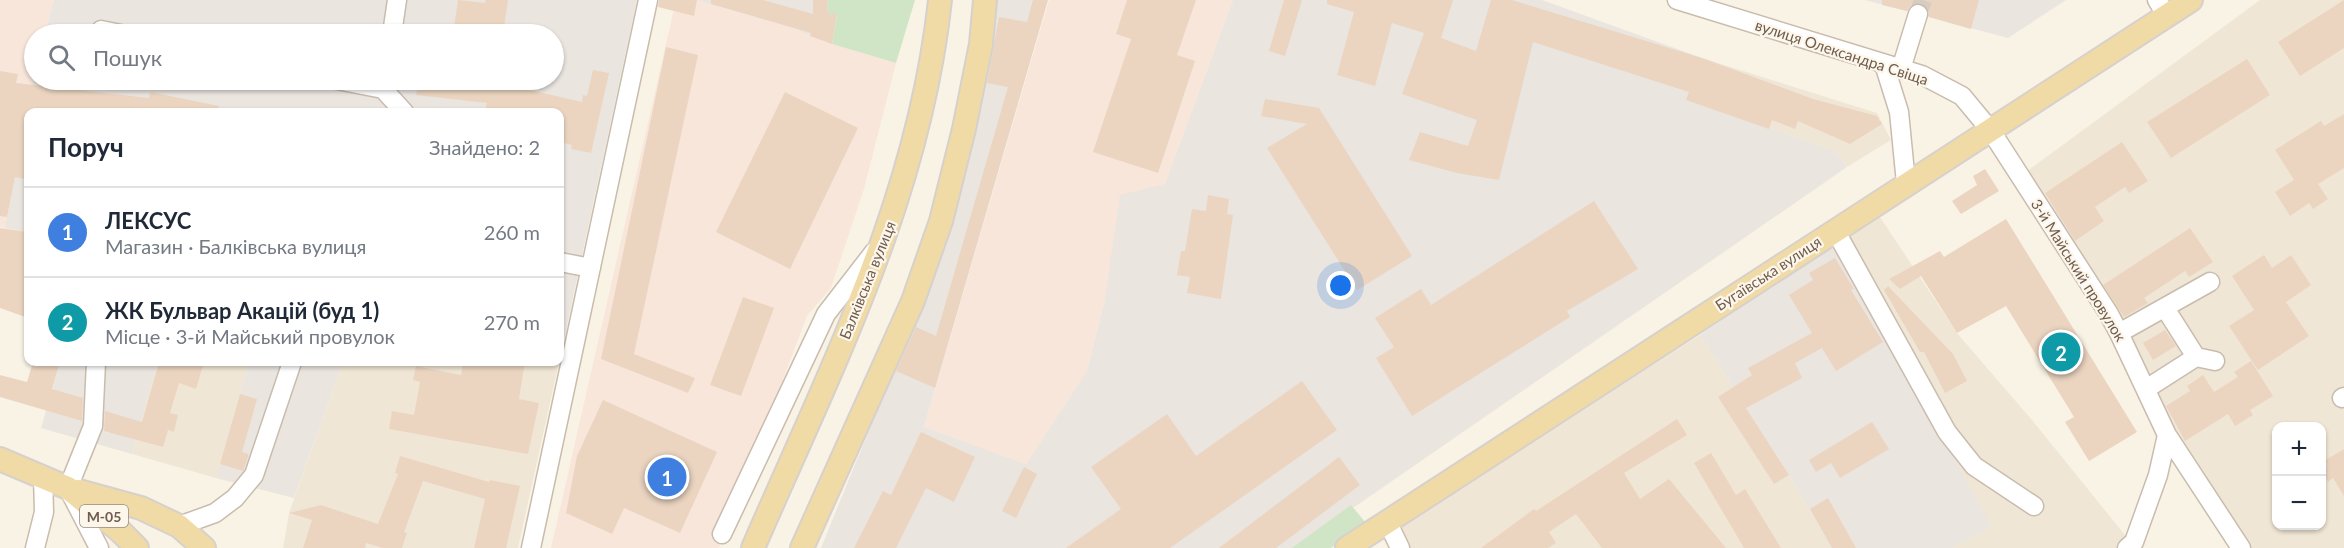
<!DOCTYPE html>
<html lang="uk">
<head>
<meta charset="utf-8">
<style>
	:root { --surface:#fff; --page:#f2f2f3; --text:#1f2937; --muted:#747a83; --line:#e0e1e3; --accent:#d47f5a }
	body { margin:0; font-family:Lato,sans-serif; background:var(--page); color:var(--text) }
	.controls { position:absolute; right:18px; bottom:18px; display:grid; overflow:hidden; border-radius:12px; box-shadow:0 2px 4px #0004 }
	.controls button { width:54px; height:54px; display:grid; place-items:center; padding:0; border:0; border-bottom:2px solid var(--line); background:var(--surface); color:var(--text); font:30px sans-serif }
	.you { position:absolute; left:1341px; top:286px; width:21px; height:21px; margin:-15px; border:4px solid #fff; border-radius:50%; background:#1a73e8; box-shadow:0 0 0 9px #1a73e833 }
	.badge { display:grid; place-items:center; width:39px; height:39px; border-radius:50%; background:var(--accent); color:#fff; font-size:20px; font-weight:700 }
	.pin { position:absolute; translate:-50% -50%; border:3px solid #fff; box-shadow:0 2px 6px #0006 }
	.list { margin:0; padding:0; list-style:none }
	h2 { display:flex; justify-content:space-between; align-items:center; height:78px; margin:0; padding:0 24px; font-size:26px }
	h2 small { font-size:20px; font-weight:400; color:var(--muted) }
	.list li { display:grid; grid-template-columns:39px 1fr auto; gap:18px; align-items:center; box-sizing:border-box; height:90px; padding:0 24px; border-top:2px solid var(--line) }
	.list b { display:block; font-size:22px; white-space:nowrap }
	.list p { margin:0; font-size:20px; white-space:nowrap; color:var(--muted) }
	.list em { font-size:20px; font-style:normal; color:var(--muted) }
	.icon { flex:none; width:33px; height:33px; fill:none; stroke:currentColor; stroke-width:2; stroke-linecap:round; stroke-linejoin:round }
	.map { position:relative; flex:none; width:2344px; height:548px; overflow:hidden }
	.search { position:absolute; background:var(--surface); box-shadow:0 2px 4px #0004; left:24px; top:24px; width:540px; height:66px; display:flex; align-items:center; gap:15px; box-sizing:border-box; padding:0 21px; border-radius:33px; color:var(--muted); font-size:22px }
	.panel { position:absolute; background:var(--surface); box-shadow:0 2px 4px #0004; left:24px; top:108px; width:540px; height:258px; border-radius:12px }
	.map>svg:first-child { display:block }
</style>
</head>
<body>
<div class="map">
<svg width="2344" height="548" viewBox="0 0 2344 548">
	<rect width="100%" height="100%" fill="#f9f3e6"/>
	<path fill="#f0e6d5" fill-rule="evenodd" d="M2260,0H2344V548H2233L2155,419L2019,177ZM2276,426H2322V526H2276Z
		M1702,58L1877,113L1891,140L1847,167L1837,153L1830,149L1686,100Z
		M1880,217L1957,333L2032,420L2129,540L2120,548H1952L1991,526L1835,243Z
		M1700,335L1789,475L1832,548H1408L1399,526Z
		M158,362H249L216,478L132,454Z
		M343,362H559L518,548H283L289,513Z"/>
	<path fill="#f8e6db" d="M0,0H54L45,34H34V76L5,228L0,227Z
		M676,0H696L793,28L832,44L896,63L864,189L831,288L807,316L719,548H551Z
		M1049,0H1233L1165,184L1105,299L1087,371L1026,464L924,427Z"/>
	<path fill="#eae5df" d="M54,0H637L563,344H560V112H28V232L5,228L34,76V80H554V34H45Z
		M696,0H827L828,14H837L832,44L793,28Z
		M997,0H1048L924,427L1026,464L1087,371L1105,299L1120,195L1165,184L1233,0H1542L1702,58L1687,100L1830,149L1837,153L1847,167L1295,548H821L949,234L972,151L992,50Z
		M1865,0H2066L2008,38Z
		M1835,243L1992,527L1952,548H1832L1789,475L1700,335Z
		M60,362H158L132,454L41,428Z
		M249,362H343L294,498L216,478Z"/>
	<path fill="#d0e5c6" d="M827,0H915L896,63L832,44L837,15L828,14Z
		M1351,505L1366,523L1331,548H1292Z"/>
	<path fill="#ebd5c1" d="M458,0L485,3L486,0H508L503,34H453Z
		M659,0H697L694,16L658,7Z
		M711,0H763L813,14V0H827L828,14H837L832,44L810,36L811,33L711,4Z
		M1033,0H1048L935,388L896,371L916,327L936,336L1008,87L987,83L999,17L1027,22Z
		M1127,0H1196L1177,55L1195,61L1158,173L1093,152L1131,39L1116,34Z
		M1284,0H1302L1285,56L1269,51Z
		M1327,0H1453L1441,38L1476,51L1491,0H1512L1702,58L1813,99L1877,116L1882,124L1850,144L1798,121L1795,129L1772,120L1769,129L1686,100L1689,92L1533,42L1499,180L1457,173L1409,160L1420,132L1468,146L1477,120L1402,94L1424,33L1392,23L1375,86L1337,75L1354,12L1327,4Z
		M1882,0H1979L1971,29L1929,17V11L1922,3L1911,5L1907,11L1882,5Z
		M2344,0V48L2300,76L2278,42Z
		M666,47L698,55L634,354L695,378L688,393L601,359Z
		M2247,59L2270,95L2171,158L2147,122Z
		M593,70L609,73L591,153L571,149L572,145L560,142V112H484L487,103L416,95L419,80H486L582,102L583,95L587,96Z
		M0,71L18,74L16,83L149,98L150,92L219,106L218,112H28V180L15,177L7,217L0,216Z
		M785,92L858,128L790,269L716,232Z
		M1265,99L1319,108L1412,256L1357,290L1267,148L1307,124L1261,116Z
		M2344,114V168L2318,184L2328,199L2313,209L2309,203L2290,216L2275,192L2294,180L2275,150L2321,121L2324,126Z
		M2122,142L2148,181L2129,193L2125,187L2095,207L2104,221L2075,241L2045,193Z
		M1985,169L1999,191L1961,214L1952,201L1977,185L1973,176Z
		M1208,195L1229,199L1227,214L1233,215L1221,299L1187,293L1190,277L1177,275L1181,251H1185L1192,209L1206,211Z
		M1594,201L1638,269L1567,311L1570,317L1412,416L1376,358L1394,347L1375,318L1421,289L1431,305Z
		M2006,219L2137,432L2089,461L2065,422L2074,417L2006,306L1957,333L1921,276L1900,289L1889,279L1940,251L1944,257Z
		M0,228L28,232V318L0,308Z
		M2190,228L2213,262L2189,277L2185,271L2144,298L2148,303L2124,317L2103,285Z
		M2264,255L2272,268L2291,255L2311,285L2286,302L2309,336L2258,370L2229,326L2254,310L2232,276Z
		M1835,258L1854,289L1851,290L1883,342L1836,371L1822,348L1795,363L1802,378L1746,408L1789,475L1774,484L1718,397L1752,375L1748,368L1812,333L1789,295L1813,280L1809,273Z
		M1888,286L1953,354L1967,381L1945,393L1924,352H1920L1884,290Z
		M743,297L774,308L741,396L710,385Z
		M2165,330L2176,346L2153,360L2143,343Z
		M2251,361L2273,396L2250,410L2253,415L2235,426L2228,414L2185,441L2166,406L2190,391L2187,386L2203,375L2214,392L2238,377L2234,372Z
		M33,362H60L52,389L83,398L82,421L0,397V375L27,382Z
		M159,362H204L196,389L179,383L170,413L178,415L174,432L168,430L163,447L104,431L105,411L142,422Z
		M463,362H525L519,399L539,403L528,454L389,429L392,411L414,415L420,382L413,380L416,366L461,375Z
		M1302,381L1337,430L1170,548H1066L1121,509L1091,467L1167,414L1196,456Z
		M240,394L257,399L242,452L248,454V457L243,471L220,464Z
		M603,400L717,452L680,533L624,508L612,534L566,513L577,456Z
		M1677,419L1687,435L1624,473L1640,499L1669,479L1726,548H1602L1576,514L1549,532L1556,543L1548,548H1481L1534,509L1536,511Z
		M1872,422L1889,449L1840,478L1831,463L1816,472L1809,460Z
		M921,432L975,457L954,502L926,488L896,548H854L883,491L891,495Z
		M2344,449V496L2333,478L2328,482L2322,471V469L2327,465L2324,461Z
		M1711,453L1736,495L1745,489L1781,548H1744L1694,463Z
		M400,456L489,482L490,480L520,486L506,548H474L485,499L423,481L404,532L407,533L402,548H383L366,543L365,548H303L312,520L289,513L321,505L378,524L398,474L395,473Z
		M1339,457L1360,485L1276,548H1219Z
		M1024,467L1037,474L1016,518L1002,511Z
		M1828,498L1856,548H1832L1810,509Z"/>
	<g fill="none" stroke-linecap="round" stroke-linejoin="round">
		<path stroke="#d6cdc0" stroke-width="18" stroke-dasharray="18 9" stroke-linecap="butt" d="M1918,14L1923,0"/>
		<g stroke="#c9bcad" stroke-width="21">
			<path id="minor" d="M1677,0L1922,75L1962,96L1991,131L2109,314L2119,333L2167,435L2158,475L2134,542L2127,548
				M2157,0L2167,16
				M101,30L121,34
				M392,34L397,0
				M1884,64L1899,112L1906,183
				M1901,69L1918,14
				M337,80L383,89L385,80
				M383,89L404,112
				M1835,230L1947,432L1974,466L2034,506
				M560,262L591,268
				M2165,308L2196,357
				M2119,333L2210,282
				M96,362L93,426L68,488L99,548
				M2146,389L2196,357L2215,361
				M2342,398L2344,397
				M2167,435L2241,548
				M1387,521L1400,548
				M179,526L215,513L235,498L254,475L292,362
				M722,534L826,314L874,252
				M35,548L44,512L43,476
				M531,548L648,0"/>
		</g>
		<g stroke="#d7d1cd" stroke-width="26">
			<path id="major" d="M0,459L68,488L120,531L137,548
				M79,491L141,508L179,526L204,548
				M753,548C831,368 919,198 940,0
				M802,548L913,301L941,221L964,129L981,44L985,0
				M1347,548L2191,0"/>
		</g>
		<use href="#minor" stroke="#fff" stroke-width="18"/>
		<use href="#major" stroke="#f0daa6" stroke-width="22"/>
	</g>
	<g text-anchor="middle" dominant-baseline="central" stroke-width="4.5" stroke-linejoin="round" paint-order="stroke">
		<rect fill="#fdf7eb" stroke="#9a8a7d" stroke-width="1.5" x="80" y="505" width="48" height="22" rx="4.5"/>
		<g font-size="14" font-weight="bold" fill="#6f5c4e">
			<text x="104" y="516">М-05</text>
		</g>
		<g font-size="15" fill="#6f5c4e" stroke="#fdf7eb">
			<text transform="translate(1842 52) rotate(18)">вулиця Олександра Свіща</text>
			<text transform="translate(2079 270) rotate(58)">3-й Майський провулок</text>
			<text transform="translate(1768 273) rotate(-33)">Бугаївська вулиця</text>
			<text transform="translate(867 280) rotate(-68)">Балківська вулиця</text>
		</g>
	</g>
</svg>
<div class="controls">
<button>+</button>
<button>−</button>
</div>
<div class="you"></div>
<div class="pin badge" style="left:667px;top:477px;background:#3f7fe0">1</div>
<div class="pin badge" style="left:2061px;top:352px;background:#0f9aa8">2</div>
<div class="search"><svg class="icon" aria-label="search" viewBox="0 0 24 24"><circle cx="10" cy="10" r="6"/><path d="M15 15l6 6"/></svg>Пошук</div>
<section class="panel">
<h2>Поруч<small>Знайдено: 2</small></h2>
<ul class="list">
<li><span class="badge" style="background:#3f7fe0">1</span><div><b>ЛЕКСУС</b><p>Магазин · Балківська вулиця</p></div><em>260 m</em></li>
<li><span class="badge" style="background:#0f9aa8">2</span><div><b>ЖК Бульвар Акацій (буд 1)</b><p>Місце · 3-й Майський провулок</p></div><em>270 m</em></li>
</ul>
</section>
</div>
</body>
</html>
